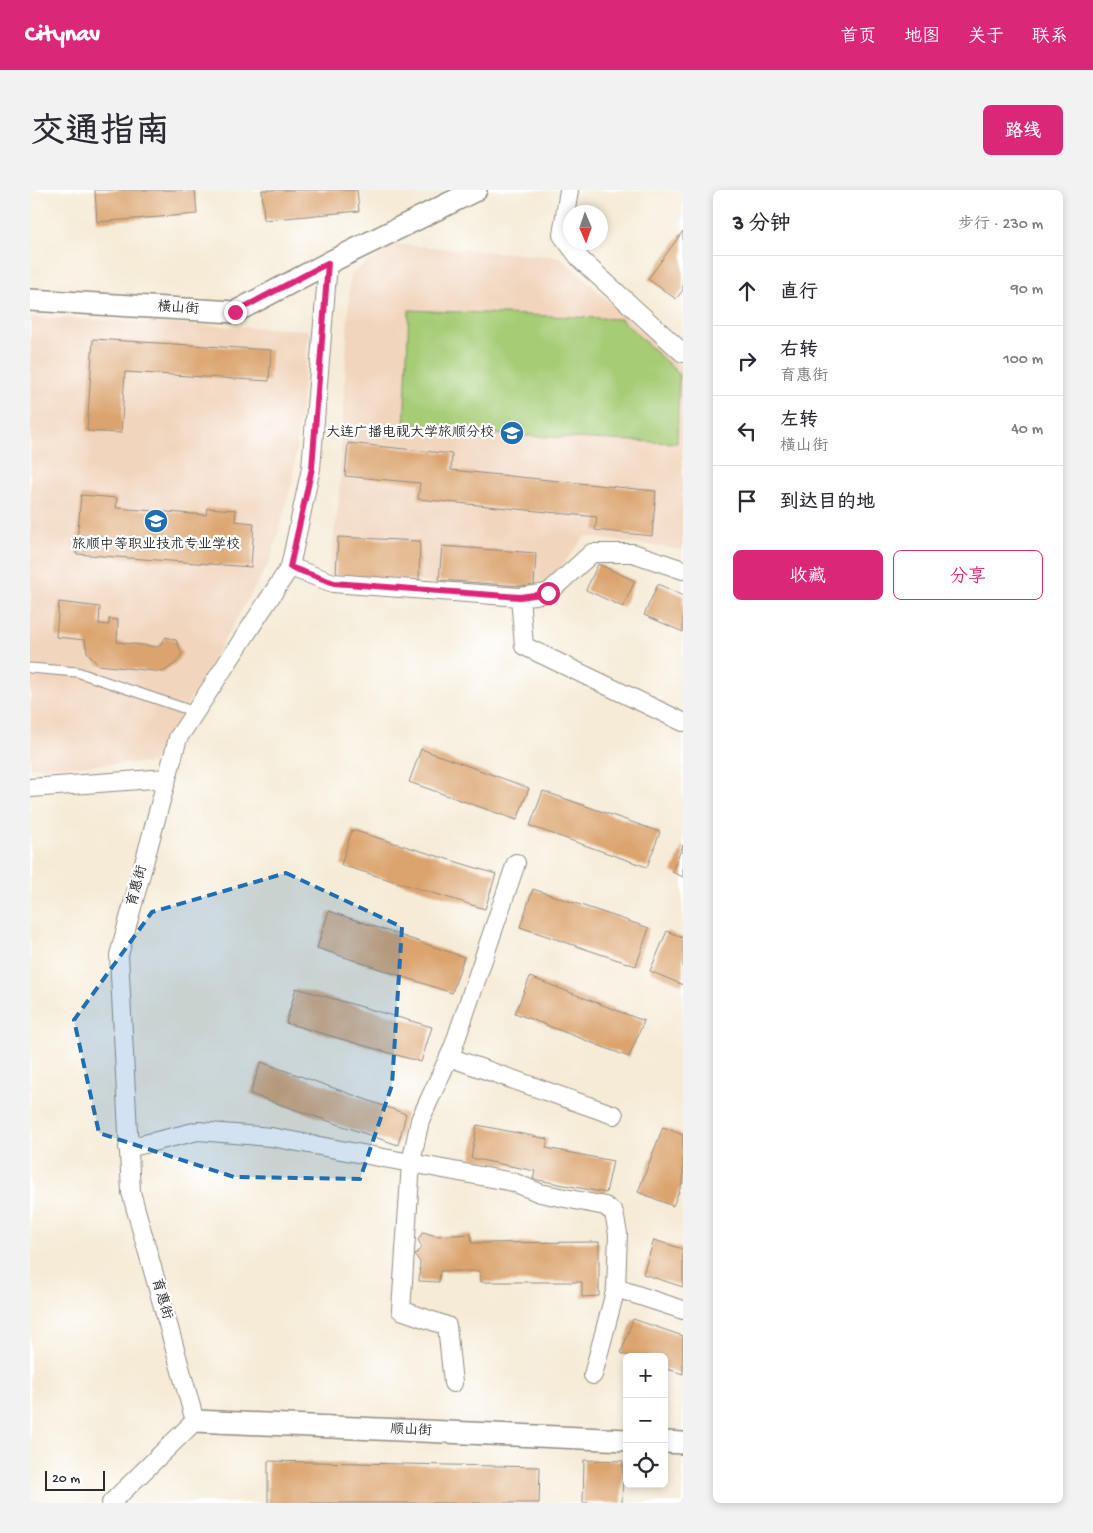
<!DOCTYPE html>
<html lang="zh">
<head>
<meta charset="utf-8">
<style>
	:root { --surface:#fff; --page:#f2f2f3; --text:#2b2b33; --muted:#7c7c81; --line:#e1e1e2; --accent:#db2777 }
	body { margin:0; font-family:"Gochi Hand","LXGW WenKai TC",sans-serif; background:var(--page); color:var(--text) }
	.controls { position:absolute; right:15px; bottom:15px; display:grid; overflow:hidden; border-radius:8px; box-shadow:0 2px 8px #0003 }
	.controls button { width:45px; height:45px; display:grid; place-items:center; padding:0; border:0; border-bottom:1px solid var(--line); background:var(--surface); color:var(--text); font:25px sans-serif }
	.compass { position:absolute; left:533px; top:15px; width:45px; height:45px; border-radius:50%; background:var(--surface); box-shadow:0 2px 8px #0003; rotate:178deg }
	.scale { position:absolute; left:15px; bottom:12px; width:60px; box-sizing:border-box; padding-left:5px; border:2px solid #2b2b2b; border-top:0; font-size:14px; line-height:18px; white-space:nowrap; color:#2b2b2b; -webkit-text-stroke:4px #fff; paint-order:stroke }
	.stop { position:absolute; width:15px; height:15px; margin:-11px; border:4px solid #db2777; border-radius:50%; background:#fff }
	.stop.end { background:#db2777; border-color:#fff; box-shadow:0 1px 5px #0008 }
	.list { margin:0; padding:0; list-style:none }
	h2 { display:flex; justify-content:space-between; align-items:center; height:65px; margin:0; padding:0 20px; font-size:21px }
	h2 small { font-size:16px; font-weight:400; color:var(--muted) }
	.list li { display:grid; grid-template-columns:32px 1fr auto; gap:15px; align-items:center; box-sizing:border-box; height:70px; padding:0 20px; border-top:1px solid var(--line) }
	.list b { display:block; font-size:19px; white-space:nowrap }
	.list p { margin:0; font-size:16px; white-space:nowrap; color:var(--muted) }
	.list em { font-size:16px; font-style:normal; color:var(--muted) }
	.actions { display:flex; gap:10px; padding:15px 20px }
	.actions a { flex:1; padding:11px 0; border:1px solid var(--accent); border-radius:8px; text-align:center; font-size:18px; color:var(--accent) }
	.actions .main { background:var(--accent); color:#fff }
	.icon { flex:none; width:28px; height:28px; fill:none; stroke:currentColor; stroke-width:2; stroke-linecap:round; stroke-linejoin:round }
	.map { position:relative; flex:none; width:653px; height:1313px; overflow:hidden; border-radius:8px }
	header { display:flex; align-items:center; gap:30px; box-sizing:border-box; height:70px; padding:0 25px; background:var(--accent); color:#fff }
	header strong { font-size:24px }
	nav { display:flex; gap:28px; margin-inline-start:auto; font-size:18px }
	.intro { display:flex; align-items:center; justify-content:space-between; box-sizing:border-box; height:120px; padding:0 30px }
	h1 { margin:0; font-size:35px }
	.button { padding:12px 22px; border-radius:8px; background:var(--accent); color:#fff; font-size:18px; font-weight:700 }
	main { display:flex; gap:30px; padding:0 30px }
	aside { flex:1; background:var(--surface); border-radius:8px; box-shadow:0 2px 8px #0003 }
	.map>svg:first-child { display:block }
</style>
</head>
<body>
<header>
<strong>Citynav</strong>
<nav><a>首页</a><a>地图</a><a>关于</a><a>联系</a></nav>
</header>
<div class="intro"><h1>交通指南</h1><a class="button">路线</a></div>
<main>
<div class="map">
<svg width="653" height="1313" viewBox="0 0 653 1313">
	<rect width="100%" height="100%" fill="#fff"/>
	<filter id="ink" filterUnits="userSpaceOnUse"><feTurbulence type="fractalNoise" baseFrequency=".02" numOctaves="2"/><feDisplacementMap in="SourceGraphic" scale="10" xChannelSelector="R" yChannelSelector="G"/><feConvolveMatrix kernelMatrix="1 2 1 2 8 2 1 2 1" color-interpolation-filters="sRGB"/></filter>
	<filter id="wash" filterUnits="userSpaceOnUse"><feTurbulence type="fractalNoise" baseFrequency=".0096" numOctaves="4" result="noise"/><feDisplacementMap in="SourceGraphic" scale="20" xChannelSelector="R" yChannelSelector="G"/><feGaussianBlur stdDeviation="1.12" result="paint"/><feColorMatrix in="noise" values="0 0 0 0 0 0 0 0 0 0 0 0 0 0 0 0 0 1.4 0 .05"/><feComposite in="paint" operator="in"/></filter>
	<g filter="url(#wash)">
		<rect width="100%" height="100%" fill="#f5ebd6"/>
		<path fill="#f1d5bd" d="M361,54L530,67L653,178V360L555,346L513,400L299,386L309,308L320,85Z
			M0,127L279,140L263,290L240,371L123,573L0,577Z"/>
		<path fill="#a6cc76" stroke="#687c50" d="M379,120L591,129L649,184L647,253L374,240Z"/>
		<g id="blocks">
			<path fill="#dba46e" d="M65,0H165L167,24L67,32Z
				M232,0H327L329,21L234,30Z
				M653,41V100L646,109L618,89Z
				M63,149L241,160L239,191L95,182L91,243L57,241Z
				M318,253L422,264L421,280L626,301L622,346L565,340L567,327L388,309L390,293L315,286Z
				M51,305L87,308L86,318L176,325L177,318L206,320L205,331L224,333L221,377L46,364Z
				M308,347L390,351L389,390L306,385Z
				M412,356L506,363L504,397L409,390Z
				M568,374L605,391L593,417L556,400Z
				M628,394L653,406V442L614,425Z
				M29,412L70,417L69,434L79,435V429L88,430L87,452L128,457L136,447L146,450L152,464L146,473L133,482L68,475L57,462L55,450L26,447Z
				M391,559L499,598L487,630L379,592Z
				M513,601L630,642L617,677L500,636Z
				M322,640L466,684L455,719L311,675Z
				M653,655V687L642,682Z
				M503,699L619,738L606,776L490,737Z
				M299,721L434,767L422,803L287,758Z
				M637,741L653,748V795L620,781Z
				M500,787L614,831L599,867L485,823Z
				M266,798L402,837L391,872L256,833Z
				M231,872L376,924L368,955L220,904Z
				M447,935L518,949L516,958L583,971L576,1003L503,989L505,981L441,968Z
				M633,937L653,945V991L643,1016L608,1002Z
				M393,1042L406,1046L441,1044L442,1053L569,1052V1106L552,1107V1092H451L450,1081H410L409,1092L389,1091L390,1072L385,1065L392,1057L388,1050Z
				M624,1050L653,1059V1097L613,1084Z
				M603,1129L653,1146V1184L634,1178V1167H602L591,1163Z
				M554,1270L593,1271L592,1313H553Z
				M238,1271L510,1277L509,1313H238Z"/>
		</g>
	</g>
	<g filter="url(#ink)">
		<use href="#blocks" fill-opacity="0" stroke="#908b80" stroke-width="1"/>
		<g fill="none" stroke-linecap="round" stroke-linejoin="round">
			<g stroke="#908b80" stroke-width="11">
				<path id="service" d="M0,478L47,482L165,522"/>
			</g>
			<g stroke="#908b80" stroke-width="20">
				<path id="minor" d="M539,0L532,45L551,70L653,163
					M260,377L303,393L490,407L518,403L562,363H603L653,380
					M490,407L494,456L653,532
					M0,598L137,588
					M419,867L584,925
					M98,958L168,941L241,947L483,992L510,1003L575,1016L584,1023L588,1044L586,1098L563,1185
					M586,1098L653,1120
					M423,1193L417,1136L371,1120L381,973L390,930L423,858L486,673
					M81,1313L165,1231L101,1002L89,765L148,548L260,377L281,278L298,73"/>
			</g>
			<g stroke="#908b80" stroke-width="24">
				<path id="tertiary" d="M0,110L205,122L298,73L446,0
					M165,1231L597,1250
					M634,1252L653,1253"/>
			</g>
			<use href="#service" stroke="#fff" stroke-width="9"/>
			<use href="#minor" stroke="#fff" stroke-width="18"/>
			<use href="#tertiary" stroke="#fff" stroke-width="21"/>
		</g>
	</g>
	<g fill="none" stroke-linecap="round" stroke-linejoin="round" filter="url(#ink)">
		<path stroke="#db2777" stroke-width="6" d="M205,122L298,73L282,278L260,377L304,393L490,407L518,403"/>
	</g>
	<path fill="#1f6fb2" fill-opacity="0.2" stroke="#1f6fb2" stroke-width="4" stroke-dasharray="10 6" stroke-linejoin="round" d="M256,683L372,737L362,895L330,989L204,987L69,943L44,830L122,722Z"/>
	<defs>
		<g id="university-disc" transform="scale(1.25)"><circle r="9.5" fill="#1f6fb2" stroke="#fff"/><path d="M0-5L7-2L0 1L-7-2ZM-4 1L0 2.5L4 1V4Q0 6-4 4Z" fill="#fff"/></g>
		<g id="school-disc" transform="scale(1.25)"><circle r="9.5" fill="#1f6fb2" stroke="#fff"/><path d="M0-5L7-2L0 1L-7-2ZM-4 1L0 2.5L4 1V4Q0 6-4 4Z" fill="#fff"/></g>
	</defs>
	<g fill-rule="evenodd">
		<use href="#university-disc" x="482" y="243"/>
		<use href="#school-disc" x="126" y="331"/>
	</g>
	<g text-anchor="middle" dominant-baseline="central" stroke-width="4.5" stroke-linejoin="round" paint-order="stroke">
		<g font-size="14" fill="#2b2b2b" stroke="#fff">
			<text transform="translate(148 119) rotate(4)">横山街</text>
			<text transform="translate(108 696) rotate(-75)">育惠街</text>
			<text transform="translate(131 1109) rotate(74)">育惠街</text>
			<text transform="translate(381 1241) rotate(3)">顺山街</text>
		</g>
		<g font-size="14" fill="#2b2b2b" stroke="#fff" text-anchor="end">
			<text x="464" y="243">大连广播电视大学旅顺分校</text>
			<text x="126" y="355" text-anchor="middle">旅顺中等职业技术专业学校</text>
		</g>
	</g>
</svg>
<div class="controls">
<button>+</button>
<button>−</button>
<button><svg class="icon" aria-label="locate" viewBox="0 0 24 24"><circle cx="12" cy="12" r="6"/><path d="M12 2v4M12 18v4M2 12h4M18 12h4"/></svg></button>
</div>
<svg class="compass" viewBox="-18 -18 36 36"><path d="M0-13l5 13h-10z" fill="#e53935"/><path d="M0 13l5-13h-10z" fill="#7c7c81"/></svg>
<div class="scale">20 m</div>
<div class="stop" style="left:518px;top:403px"></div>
<div class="stop end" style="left:205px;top:122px"></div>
</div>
<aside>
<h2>3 分钟<small>步行 · 230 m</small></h2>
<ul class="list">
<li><svg class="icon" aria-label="ahead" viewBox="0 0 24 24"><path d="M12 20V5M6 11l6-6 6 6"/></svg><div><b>直行</b></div><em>90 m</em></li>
<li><svg class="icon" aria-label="right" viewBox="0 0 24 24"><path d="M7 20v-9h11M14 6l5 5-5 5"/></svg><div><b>右转</b><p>育惠街</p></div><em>100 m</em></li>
<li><svg class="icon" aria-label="left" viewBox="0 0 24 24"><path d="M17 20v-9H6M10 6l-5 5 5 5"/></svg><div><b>左转</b><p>横山街</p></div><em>40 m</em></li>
<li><svg class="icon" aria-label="arrive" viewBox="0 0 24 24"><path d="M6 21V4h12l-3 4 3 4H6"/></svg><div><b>到达目的地</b></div></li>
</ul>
<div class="actions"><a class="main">收藏</a><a>分享</a></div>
</aside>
</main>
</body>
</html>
